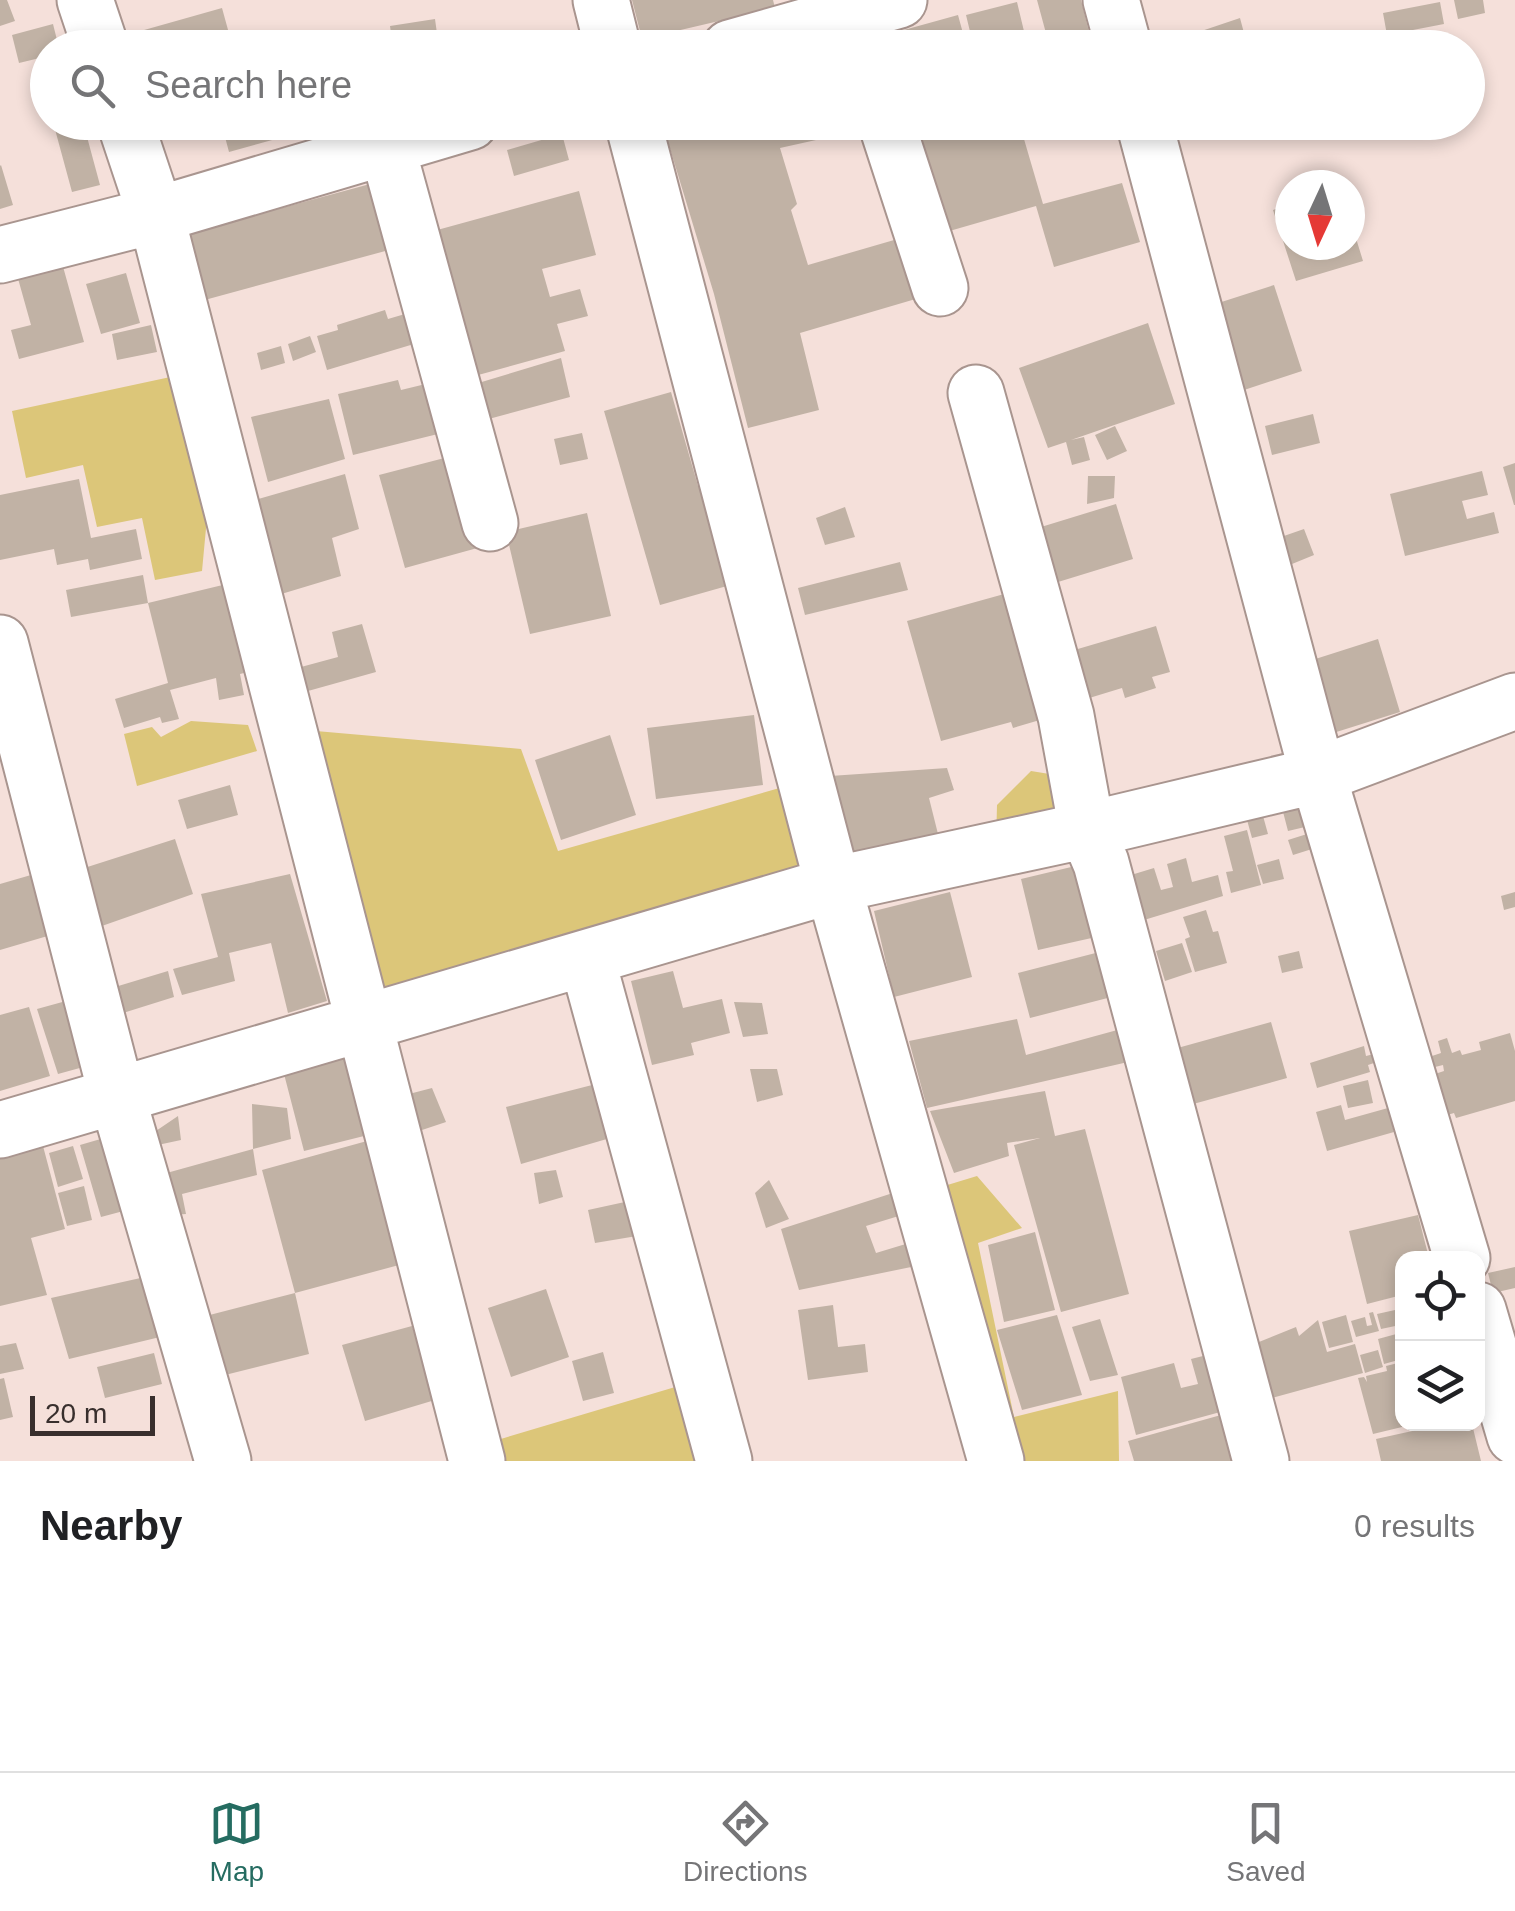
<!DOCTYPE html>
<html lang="en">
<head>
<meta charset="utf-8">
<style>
	:root { --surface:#fff; --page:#f2f2f2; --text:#202124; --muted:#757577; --line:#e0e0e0; --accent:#256c61 }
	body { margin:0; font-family:Helvetica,sans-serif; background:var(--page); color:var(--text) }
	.controls { position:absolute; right:30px; bottom:30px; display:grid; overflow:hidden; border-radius:20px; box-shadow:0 5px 15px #0003 }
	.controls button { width:90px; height:90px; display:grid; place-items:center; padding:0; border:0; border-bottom:2px solid var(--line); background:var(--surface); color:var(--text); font:50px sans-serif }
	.compass { position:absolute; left:1275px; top:170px; width:90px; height:90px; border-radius:50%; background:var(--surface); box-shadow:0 5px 15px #0003; rotate:184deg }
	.scale { position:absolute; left:30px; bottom:25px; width:125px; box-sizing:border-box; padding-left:10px; border:5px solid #382f2d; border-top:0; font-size:28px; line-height:35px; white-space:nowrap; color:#382f2d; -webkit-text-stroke:8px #f5e0da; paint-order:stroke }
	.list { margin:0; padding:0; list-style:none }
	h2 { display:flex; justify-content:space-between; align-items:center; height:130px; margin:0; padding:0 40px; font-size:42px }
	h2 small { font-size:32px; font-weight:400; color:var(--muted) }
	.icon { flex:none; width:55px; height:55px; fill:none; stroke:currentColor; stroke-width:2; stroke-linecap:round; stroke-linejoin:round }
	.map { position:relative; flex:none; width:1515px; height:1461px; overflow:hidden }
	.search { position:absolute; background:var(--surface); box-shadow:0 5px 15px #0003; left:30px; right:30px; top:30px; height:110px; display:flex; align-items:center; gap:25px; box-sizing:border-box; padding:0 35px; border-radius:55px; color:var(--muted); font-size:38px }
	.sheet { height:310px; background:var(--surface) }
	nav { display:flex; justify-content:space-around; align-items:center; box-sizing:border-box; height:140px; border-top:2px solid var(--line); background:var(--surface); font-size:28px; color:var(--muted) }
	nav a { display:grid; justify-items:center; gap:5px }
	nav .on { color:var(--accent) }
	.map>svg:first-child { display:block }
</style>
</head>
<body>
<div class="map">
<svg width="1515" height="1461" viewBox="0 0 1515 1461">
	<rect width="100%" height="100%" fill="#f5e0da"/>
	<path fill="#dcc679" d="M189,373L211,475L202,571L155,580L142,518L97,527L83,465L26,478L12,411Z
		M191,721L248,725L257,751L137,786L124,734L152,727L161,737Z
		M293,729L521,749L558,851L797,783L821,880L370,1010Z
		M1031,771L1074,778L1083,828L996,846L997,805Z
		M977,1176L1022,1228L978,1243L1014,1417L1118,1391L1119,1461H1004L931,1190Z
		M692,1382L710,1461H492L484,1444Z"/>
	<path fill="#c1b2a5" d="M0,0H7L15,21L0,26Z
		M632,0H773L775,8L642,39Z
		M1037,0H1081L1093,48H1050Z
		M1454,0H1483L1485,13L1458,19Z
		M1017,2L1028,48H974L966,15Z
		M1440,2L1444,24L1387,35L1383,13Z
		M222,8L233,48H134L130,34Z
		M958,15L967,48H878L875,38Z
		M1240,18L1248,48H1154V47Z
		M435,19L439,48H393L390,26Z
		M53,24L59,48H48V56L19,63L12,35Z
		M53,122H83L100,185L72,192Z
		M221,122H291L294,134L229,152Z
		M662,122H810L816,140L780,148L797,204L791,210L808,265L901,238L919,298L800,333L819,410L748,428L714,294Z
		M914,122H1019L1043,204L1122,183L1140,242L1054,267L1036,206L946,232Z
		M562,134L569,160L514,176L507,150Z
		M1,165L13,205L0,209V166Z
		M370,184L389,250L201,301L182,235Z
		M579,191L596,255L542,269L550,297L580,289L588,316L557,324L565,351L471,377L419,235Z
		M1290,204V245H1350L1351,222L1363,261L1296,281L1273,210Z
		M62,263L84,342L19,359L11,330L31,325L17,275Z
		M126,273L140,323L101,334L86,284Z
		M1274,285L1302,371L1238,392L1209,306Z
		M385,310L388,319L405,314L414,344L327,370L317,336L338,330L337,325Z
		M1148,323L1175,404L1071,440L1084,437L1090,460L1072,465L1066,442L1048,448L1019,368Z
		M151,325L157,352L117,360L112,334Z
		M310,336L316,352L293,361L288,344Z
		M281,346L285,363L261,370L257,353Z
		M561,358L570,397L485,420L475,384Z
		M398,380L401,390L434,382L446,432L353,455L338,394Z
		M671,392L698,486L706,483L734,584L660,605L604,411Z
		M329,399L345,459L268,482L251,417Z
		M1313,414L1320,443L1272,455L1265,426Z
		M1115,426L1127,451L1107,460L1095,435Z
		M582,433L588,459L560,465L554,439Z
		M456,455L481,547L405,568L379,475Z
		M1515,463V505H1514L1503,467Z
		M1482,471L1488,495L1462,501L1467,519L1494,512L1499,533L1405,556L1390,494Z
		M345,474L359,529L332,538L341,576L278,595L248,502Z
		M1088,476H1115L1114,498L1087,504Z
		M79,479L91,538L136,529L142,559L90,570L88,559L57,565L54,549L0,560V495Z
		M1116,504L1133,559L1045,586L1028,531Z
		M845,507L855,537L825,545L816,518Z
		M587,513L611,616L530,634L506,532Z
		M1304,529L1314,555L1292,564L1281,537Z
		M900,562L908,590L805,615L798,588Z
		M143,575L148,603L231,583L252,671L240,674L244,695L219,700L216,678L170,690L179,719L162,723L160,717L124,728L115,699L168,683L148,603L71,617L66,590Z
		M1015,591L1050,717L1013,728L1011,722L941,741L907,621Z
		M362,624L376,672L308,691L301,667L338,657L332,632Z
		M1156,626L1170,672L1152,677L1156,688L1125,698L1122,688L1086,699L1071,651Z
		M1378,639L1400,712L1330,734L1306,662Z
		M754,715L763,785L656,799L647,728Z
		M610,735L636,815L561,840L535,760Z
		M947,768L954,790L929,798L938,834L850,864L830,776Z
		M230,785L238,815L187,829L178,800Z
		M1299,804L1305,827L1288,831L1282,808Z
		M1263,816L1268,834L1252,838L1247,820Z
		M1247,830L1261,885L1231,893L1226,872L1233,871L1224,836Z
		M1307,834L1312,849L1293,855L1288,840Z
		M175,839L193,894L99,927L78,870Z
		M1186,858L1192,882L1218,875L1223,896L1144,920L1131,875L1154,868L1161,890L1173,887L1167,864Z
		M1279,859L1284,879L1263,884L1257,865Z
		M1088,863L1105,935L1038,950L1021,879Z
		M290,874L327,1001L288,1013L271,943L229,953L235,981L182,995L173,969L218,957L201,894Z
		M31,875L51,935L0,950V884Z
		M950,892L972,977L894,997L874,911Z
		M1515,892V907L1504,910L1501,896Z
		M1206,910L1213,932L1218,931L1227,963L1195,972L1185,939L1190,937L1183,917Z
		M1182,943L1192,972L1165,981L1156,951Z
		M1115,948L1127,993L1030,1018L1018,973Z
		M1299,951L1303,968L1282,973L1278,956Z
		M168,971L174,997L123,1013L115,987Z
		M673,971L683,1008L722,999L730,1033L691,1043L694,1055L652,1065L631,981Z
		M66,1001L87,1066L58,1074L37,1009Z
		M734,1002L762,1003L768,1034L743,1037Z
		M29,1007L50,1076L0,1091V1015Z
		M1017,1019L1026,1055L1121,1029L1128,1062L927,1108L909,1041Z
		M1271,1022L1287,1078L1186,1106L1156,1054Z
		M1510,1033L1515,1051V1101L1456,1118L1454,1113L1444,1116L1432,1075L1444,1071L1443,1065L1435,1067L1432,1056L1441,1053L1438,1041L1447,1038L1452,1053L1460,1050L1462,1055L1481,1050L1479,1042Z
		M1364,1046L1366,1056L1378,1053L1380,1061L1368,1065L1370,1072L1317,1088L1310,1063Z
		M352,1055L372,1134L304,1151L284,1074Z
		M750,1069H777L783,1095L757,1102Z
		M1368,1080L1373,1103L1348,1108L1343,1086Z
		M600,1083L624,1134L521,1164L506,1107Z
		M432,1088L446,1122L419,1131L409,1094Z
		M1045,1091L1055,1136L1085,1129L1129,1294L1061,1312L1014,1145L1040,1138L1007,1143L1009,1156L954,1173L930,1111Z
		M252,1104L287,1108L291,1139L253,1149Z
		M1341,1105L1345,1120L1388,1108L1394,1132L1327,1151L1316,1112Z
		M178,1116L181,1140L153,1146L150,1135Z
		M111,1136L131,1209L101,1217L80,1145Z
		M367,1141L399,1265L295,1293L262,1170Z
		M43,1146L65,1229L31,1238L47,1295L0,1306V1157Z
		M73,1146L83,1179L58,1187L49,1153Z
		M253,1149L257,1175L182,1194L186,1214L172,1215L163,1174Z
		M556,1170L563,1197L539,1204L534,1173Z
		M769,1180L789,1219L766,1228L755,1193Z
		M84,1186L92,1220L67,1226L58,1193Z
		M896,1192L902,1215L866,1226L876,1253L909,1243L916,1266L799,1290L781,1229Z
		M634,1200L643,1235L595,1243L588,1210Z
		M1418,1215L1429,1258H1402V1295L1367,1304L1349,1231Z
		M1035,1232L1055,1310L1004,1322L988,1245Z
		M1515,1267V1288L1493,1293L1488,1273Z
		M145,1277L160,1337L69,1359L51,1298Z
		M546,1289L569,1357L511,1377L488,1308Z
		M295,1293L309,1354L217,1377L198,1318Z
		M833,1305L838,1347L865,1344L868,1372L808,1380L798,1310Z
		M1395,1310L1400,1325L1381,1329L1377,1314Z
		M1373,1312L1379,1331L1356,1337L1351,1321L1365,1317L1367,1326L1372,1325L1369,1313Z
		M1057,1315L1082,1395L1022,1410L997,1330Z
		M1346,1315L1353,1342L1329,1348L1322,1322Z
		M1100,1319L1118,1375L1090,1381L1072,1327Z
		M1318,1320L1327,1352L1355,1344L1363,1373L1265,1400L1249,1346L1296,1327L1299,1336Z
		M412,1326L435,1400L365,1421L342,1345Z
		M1400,1333L1402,1359L1384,1364L1378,1339Z
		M16,1343L24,1369L0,1374V1346Z
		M1378,1350L1383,1367L1365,1373L1360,1355Z
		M603,1352L614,1393L583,1401L572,1361Z
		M154,1353L162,1384L105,1398L97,1367Z
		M1207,1355L1224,1411L1136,1435L1121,1377L1174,1363L1181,1388L1198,1384L1191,1359Z
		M1402,1362V1427L1373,1434L1358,1378L1364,1377L1367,1382L1366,1376L1387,1371L1386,1366Z
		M4,1378L13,1417L0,1420V1379Z
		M1221,1415L1235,1461H1134L1128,1441Z
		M1444,1424H1472L1481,1461H1381L1376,1439Z"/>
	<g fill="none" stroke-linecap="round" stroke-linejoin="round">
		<g stroke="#a9958f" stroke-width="59">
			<path id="minor" d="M85,0L101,48
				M601,0L613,48
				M1111,0L1124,48
				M730,48L899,0
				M125,122L156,215L477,1461
				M633,122L833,885L996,1461
				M886,122L940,288
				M1144,122L1318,775L1462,1258
				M387,147L490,523
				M0,255L156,215L470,122
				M976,393L1066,716L1087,830L1101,863L1261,1461
				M0,643L117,1096L223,1461
				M587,959L724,1461
				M0,1130L833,885L1087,830L1318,775L1515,701
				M1478,1310L1515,1436"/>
		</g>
		<use href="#minor" stroke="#fff" stroke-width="55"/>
	</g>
</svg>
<div class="controls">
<button><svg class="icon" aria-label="locate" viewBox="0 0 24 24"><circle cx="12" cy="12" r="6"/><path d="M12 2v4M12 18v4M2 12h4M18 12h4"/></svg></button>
<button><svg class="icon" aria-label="layers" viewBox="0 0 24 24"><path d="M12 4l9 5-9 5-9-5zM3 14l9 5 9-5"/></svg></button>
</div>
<svg class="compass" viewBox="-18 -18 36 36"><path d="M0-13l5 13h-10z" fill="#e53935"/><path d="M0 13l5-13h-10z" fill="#757577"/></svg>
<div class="scale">20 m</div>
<div class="search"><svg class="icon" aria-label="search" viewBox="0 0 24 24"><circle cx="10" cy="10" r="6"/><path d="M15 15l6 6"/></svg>Search here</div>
</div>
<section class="sheet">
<h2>Nearby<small>0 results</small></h2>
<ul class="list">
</ul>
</section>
<nav>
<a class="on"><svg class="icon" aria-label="map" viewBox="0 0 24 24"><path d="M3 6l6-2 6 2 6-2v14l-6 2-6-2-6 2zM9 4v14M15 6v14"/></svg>Map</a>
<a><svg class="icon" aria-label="directions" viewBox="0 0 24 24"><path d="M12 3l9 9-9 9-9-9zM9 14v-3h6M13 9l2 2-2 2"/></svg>Directions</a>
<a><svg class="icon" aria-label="saved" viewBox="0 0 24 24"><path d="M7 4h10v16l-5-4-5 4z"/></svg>Saved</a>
</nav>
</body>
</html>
